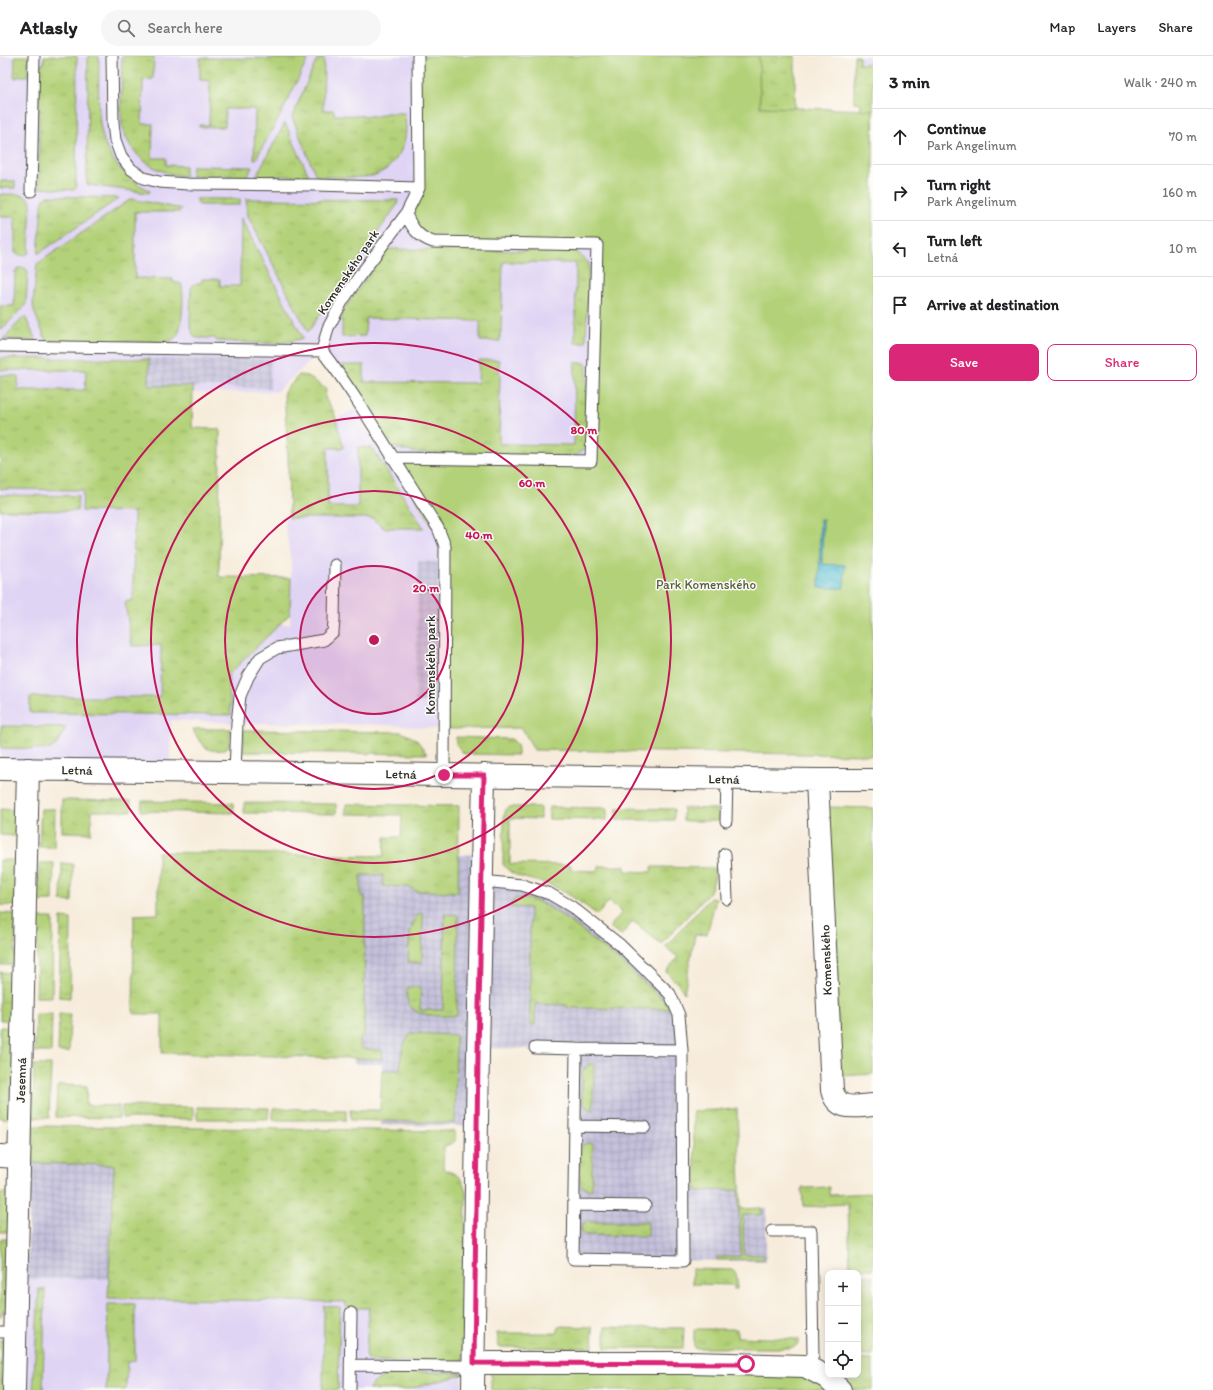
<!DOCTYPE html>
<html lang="en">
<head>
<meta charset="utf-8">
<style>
	:root { --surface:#fff; --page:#f6f6f6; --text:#202124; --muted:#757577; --line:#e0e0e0; --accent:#db2777 }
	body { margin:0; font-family:Itim,sans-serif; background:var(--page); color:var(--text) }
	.controls { position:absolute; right:12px; bottom:12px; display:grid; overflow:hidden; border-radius:8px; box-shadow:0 2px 10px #0003 }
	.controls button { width:36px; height:36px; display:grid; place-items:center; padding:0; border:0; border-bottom:1px solid var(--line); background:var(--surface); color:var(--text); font:20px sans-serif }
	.stop { position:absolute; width:12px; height:12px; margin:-9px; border:3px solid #db2777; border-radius:50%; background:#fff }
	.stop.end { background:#db2777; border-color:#fff; box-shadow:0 1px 4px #0008 }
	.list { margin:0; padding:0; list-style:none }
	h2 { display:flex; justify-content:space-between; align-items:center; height:52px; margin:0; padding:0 16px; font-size:17px }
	h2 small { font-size:13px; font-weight:400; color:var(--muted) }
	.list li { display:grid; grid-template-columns:26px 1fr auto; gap:12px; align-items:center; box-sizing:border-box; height:56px; padding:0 16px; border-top:1px solid var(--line) }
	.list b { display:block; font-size:15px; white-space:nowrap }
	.list p { margin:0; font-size:13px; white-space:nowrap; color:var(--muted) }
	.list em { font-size:13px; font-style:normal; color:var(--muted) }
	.actions { display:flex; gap:8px; padding:12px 16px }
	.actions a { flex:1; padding:9px 0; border:1px solid var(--accent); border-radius:8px; text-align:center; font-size:14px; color:var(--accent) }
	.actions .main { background:var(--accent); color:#fff }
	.icon { flex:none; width:22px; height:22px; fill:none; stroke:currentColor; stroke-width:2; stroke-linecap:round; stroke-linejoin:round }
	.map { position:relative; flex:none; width:873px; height:1334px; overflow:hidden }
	header { display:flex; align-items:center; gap:24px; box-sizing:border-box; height:56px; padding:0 20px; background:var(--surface); border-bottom:1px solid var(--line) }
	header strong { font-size:19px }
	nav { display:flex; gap:22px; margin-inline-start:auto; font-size:14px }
	.search { width:280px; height:36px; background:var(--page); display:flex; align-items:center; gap:10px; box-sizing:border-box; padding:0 14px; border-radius:22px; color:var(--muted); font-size:15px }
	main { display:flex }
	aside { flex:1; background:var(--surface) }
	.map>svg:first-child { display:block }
</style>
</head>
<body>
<header>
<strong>Atlasly</strong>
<div class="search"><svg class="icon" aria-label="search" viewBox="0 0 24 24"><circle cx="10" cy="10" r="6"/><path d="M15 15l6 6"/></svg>Search here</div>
<nav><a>Map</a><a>Layers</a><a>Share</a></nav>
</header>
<main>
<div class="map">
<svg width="873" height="1334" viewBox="0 0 873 1334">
	<defs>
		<pattern id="industrial-grid" width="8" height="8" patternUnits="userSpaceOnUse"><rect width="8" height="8" fill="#c4c0db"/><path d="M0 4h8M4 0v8" fill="none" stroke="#a9a5bc"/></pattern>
		<pattern id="grass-tufts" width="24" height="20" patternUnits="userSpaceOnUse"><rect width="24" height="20" fill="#b3d178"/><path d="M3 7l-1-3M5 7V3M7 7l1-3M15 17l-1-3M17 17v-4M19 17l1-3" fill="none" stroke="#9ab468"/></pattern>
		<pattern id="water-waves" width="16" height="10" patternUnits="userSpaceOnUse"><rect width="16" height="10" fill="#56bed3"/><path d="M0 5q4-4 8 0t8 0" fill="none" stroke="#479bab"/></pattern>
	</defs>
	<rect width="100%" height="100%" fill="#fdfcf7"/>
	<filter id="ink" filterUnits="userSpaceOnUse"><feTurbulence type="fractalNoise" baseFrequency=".025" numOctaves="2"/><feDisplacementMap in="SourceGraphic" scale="8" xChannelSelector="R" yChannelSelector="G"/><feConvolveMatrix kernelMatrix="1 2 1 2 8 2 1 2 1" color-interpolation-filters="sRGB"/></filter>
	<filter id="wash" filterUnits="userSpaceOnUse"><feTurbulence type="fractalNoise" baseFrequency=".012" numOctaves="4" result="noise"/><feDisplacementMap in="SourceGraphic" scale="16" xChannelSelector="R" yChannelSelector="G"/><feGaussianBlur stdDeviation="0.9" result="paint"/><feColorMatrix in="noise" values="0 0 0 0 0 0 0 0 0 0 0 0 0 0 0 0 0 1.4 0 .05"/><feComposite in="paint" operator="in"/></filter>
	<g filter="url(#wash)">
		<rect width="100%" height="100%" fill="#f7ecdb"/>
		<path fill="#e0d4f4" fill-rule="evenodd" d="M0,0H418L597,189L591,405L445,490L443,673L389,669L237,667L171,664L170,721L0,713ZM322,295L360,350L287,389L289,461L284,462L291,506L290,568L172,569L176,337L276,336ZM418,506H438L436,646L415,645Z
			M859,0H873V8H859Z
			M113,1133H465L462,1334H23L27,1223H109Z"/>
		<path fill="url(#industrial-grid)" d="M149,303H271L270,332L149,330Z
			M418,505L438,506L437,646H415Z
			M483,797L482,825L522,829L572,851L676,949L683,1131H740L741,1153L767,1152L766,1205L573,1203L576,993L479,992L477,1070L381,1069L382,1008H354L359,806L385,800L463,799Z
			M31,1107L114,1109L109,1223H27Z"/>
		<path fill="url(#grass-tufts)" stroke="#6f7e52" d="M15,0H29L28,20H17V22H14Z
			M44,0H77L76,132L74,134L39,132V9L44,8Z
			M88,0H99C99,60 90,102 150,135L149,137L88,129L87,128Z
			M122,0H154L153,23L143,24L142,68H153L152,102H166V109L185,110V120C154,118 128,99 122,68C121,60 121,51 121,43C121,29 122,14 122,0Z
			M624,0H795V52H790L789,75Z
			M854,0H859V8H873V73L860,64L861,47L854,46Z
			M200,2L308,3L283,54L256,103L254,104L255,53H225V71H199V69H209L210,25L200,24Z
			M317,3H324L323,54H334V59L378,60L386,57H404C405,62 406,68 406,73C406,93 392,115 372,120C355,123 333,121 316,120L292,61Z
			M285,67L309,120H256Z
			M192,110L252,111L248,120H191Z
			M0,125H15V132H0Z
			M0,138C9,139 26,136 31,145L29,197L24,199H17V197H15V161H0Z
			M47,140L119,142L38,198L42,149L44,143Z
			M131,143L182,153L179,156H135V222L173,223V226L181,228C185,235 182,270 178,278C176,282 173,283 169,286L46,285L34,255L33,248L37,208Z
			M196,143H240V149H199L196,146Z
			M246,143L398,144L397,149L308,276L248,160Z
			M241,162L303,282C276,291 245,286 217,285L215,282H198L194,281L190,268L191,232C194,227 196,227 201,227L202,223H220V230H240Z
			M387,193L576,195L589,207L586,285L585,287H575L576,207L503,206L501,276L500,277V285H480V265L366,262L365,280L342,281V257L344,253Z
			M17,212H25L28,215L26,247L24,251L0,275V250H14L15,215H17Z
			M25,260L36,285L3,283Z
			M0,302L149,303V330H193L192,372L220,373L219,521L291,522L290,558L228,619L231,659L30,657V641H160L161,589L132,590L125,546L133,544L134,456L82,455L83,434L0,433V319L18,320V334H85L86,314H0Z
			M479,304H499V316L500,317L499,388L574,389L575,307H585L587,309V391L575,400L417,397L391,391L342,309H364V326L478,327Z
			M299,319L307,320L326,333L325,342L334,356L344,392H328V451H358V391L372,392L424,472H384L372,462H289L288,399L284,336Z
			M0,439L78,440L77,455L0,454Z
			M1,670L66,671L57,688L50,693L1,692Z
			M192,673H231L229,689L225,694C203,697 203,689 192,673Z
			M244,674L401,676L416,683L427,698L243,696Z
			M456,681L511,683C518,687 518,692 518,699L464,698L456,688Z
			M62,744L131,745V755H92L91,777L62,776Z
			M142,745L233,747L234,757L141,755Z
			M244,747L336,748V758L244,757Z
			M346,748L459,750L458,836L416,835L409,831L383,830V819H361V840H365V851L364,981L360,982L361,993L382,994V1003L162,997V958H133L134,859L158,858V796L384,800L385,781H401L402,759L346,758Z
			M510,751H540V763L510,762V808L571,809V814L598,815L599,810H625V815L651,816L652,811L716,812C715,821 713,829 709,837L661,888L633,865L621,880L610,871L622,856L609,845L597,859C584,848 569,838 553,830C537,823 513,824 503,808L504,762L506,753Z
			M549,751L607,752V764L549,763Z
			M617,752L674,753V764H616Z
			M683,752L718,753V765H683Z
			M0,753L17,754V780L0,779Z
			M41,753H55L54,791H39Z
			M0,804H17L16,850L0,849Z
			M39,807H54L53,845H38Z
			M62,807L73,808L72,846L61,845Z
			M520,842L533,844L543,848L558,857L580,873L622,907L656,937L667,947L669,953L567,952V949L535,948V969H530V852L510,851C512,845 514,843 520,842Z
			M710,842L716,843L707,878L695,879L684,937L680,930L666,916L678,901L665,891Z
			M0,857L16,858L15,909H0Z
			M423,857L422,907L408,906C409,889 408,874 417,859Z
			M445,858L458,859L457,960C441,959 412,964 407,943C406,939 407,934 408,931H421L420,954H443Z
			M38,862H53L52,941H36Z
			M61,862L71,863L70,942L59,941Z
			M0,916L15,917V964H0Z
			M36,958H52L51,996H35Z
			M59,958H70L69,996H58Z
			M0,971L15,972L12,1063L0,1062Z
			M411,977L456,979L455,1067L351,1064L350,1054H380L382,1014H400C401,998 401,991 411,977Z
			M594,1007L593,1055L584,1049L582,1044V1016L588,1009Z
			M34,1009H51L49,1062L33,1061Z
			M59,1029L87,1030L86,1049L119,1050V1062L56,1061L57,1031Z
			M122,1050L193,1051V1063L122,1062Z
			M197,1051L269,1052L268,1063H197Z
			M273,1052L346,1054V1064H273Z
			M737,1053L741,1153L762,1152V1159H743L744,1199H764V1203L717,1204V1201L741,1200L738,1134L696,1135L693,1055Z
			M33,1070L455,1075V1085L448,1089L444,1090L443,1113C458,1118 462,1121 466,1137L463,1307L371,1305L367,1302L366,1295L369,1252H346V1246L108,1242L114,1109L31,1107Z
			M587,1087H593L592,1134L587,1133L579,1128L580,1093L582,1089Z
			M829,1131V1139L873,1137V1213H850L848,1148L826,1149L825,1151L803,1150L802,1132Z
			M0,1137H10V1176H0Z
			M587,1166H648V1180L586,1179L582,1177L581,1173L583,1167Z
			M0,1183H10L6,1252L0,1261Z
			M692,1213L732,1214C739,1218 737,1226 737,1233H734V1229L692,1228Z
			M858,1220H873V1299L858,1298Z
			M39,1233H45L43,1334H33Z
			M108,1248H135V1305L127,1306L126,1334H106Z
			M324,1250L340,1251L338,1334H323Z
			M558,1270L592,1271L593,1292L499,1291L497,1277H558Z
			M605,1271L684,1272L683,1292H605Z
			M694,1273H737V1281L799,1283L797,1289L790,1292H694Z
			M0,1284H5V1334H0Z
			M858,1303L873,1304V1334H850L835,1319H858Z
			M399,1315L462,1317V1319L406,1334H368C377,1322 385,1319 399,1315Z"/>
		<path fill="#b3d178" stroke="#6f7e52" d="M418,0H759L760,51L873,54V699L534,694L522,672L443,673L445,490L392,402L591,405L597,190L433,186L406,158L419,132Z
			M827,751L873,752V1018L841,1020Z
			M491,1307L805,1310L840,1334H491Z"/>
		<path fill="url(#water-waves)" stroke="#40747f" d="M820,464H823L822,508L845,509L844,532H819Z"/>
	</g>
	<g filter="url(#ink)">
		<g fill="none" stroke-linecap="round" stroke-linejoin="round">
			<g stroke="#4a4845" stroke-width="13">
				<path id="service" d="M112,0L113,67L115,84L121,100L131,113L144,122L159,126L188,128L316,129L419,132
					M418,0L419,132L406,158L358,222L342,246L328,272L322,295C365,351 399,414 438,472L445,490L444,719
					M31,135L34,0
					M0,290L322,295
					M392,402L591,405L597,189L433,186C418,181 412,172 406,158
					M235,716L237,667L240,640L248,621L260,602L277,592L324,584L333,576L334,565L335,509
					M726,765L727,723
					M725,798L727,843
					M482,825L522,829L550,838L572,851L619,888L670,938L679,959L682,994L683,1205L573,1203L576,993L682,994
					M535,992L576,993
					M575,1070L645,1071
					M574,1149L645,1150
					M772,1175H811L813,1299L805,1310
					M0,1276H15
					M350,1309L463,1310L474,1307
					M350,1334L351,1257"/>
			</g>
			<g stroke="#4a4845" stroke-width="24">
				<path id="minor" d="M0,713L817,724H873
					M817,724L832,1034C837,1056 856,1050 873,1049
					M0,1100L19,1101
					M474,1307H690L805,1310L826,1321L840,1334
					M14,1334L28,713
					M473,1334L478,998L484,719"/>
			</g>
			<use href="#service" stroke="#fff" stroke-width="11"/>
			<use href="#minor" stroke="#fff" stroke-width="22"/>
		</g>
	</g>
	<g fill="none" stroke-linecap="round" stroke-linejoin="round" filter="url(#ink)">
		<path stroke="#db2777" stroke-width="5" d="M444,719H484L478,998L474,1307L746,1308"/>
	</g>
	<circle cx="374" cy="584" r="74" fill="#c2185b" fill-opacity=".12"/>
	<g fill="none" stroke="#c2185b" stroke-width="2">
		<circle cx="374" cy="584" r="74"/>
		<circle cx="374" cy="584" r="149"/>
		<circle cx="374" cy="584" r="223"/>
		<circle cx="374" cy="584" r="297"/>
	</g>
	<g text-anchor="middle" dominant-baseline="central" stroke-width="3" stroke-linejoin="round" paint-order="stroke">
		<g font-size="13" fill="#2b2b2b" stroke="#fdfcf7">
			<text transform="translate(348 216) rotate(-56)">Komenského park</text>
			<text transform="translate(430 609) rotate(-90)">Komenského park</text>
			<text transform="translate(77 714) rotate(1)">Letná</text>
			<text transform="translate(401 718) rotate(1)">Letná</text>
			<text transform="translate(724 723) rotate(1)">Letná</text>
			<text transform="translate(826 904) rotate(-92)">Komenského</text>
			<text transform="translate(21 1024) rotate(-88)">Jesenná</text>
		</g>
		<g font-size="13" fill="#545d42" stroke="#fdfcf7">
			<text x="706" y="528">Park Komenského</text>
		</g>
	</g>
	<circle cx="374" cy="584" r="6" fill="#c2185b" stroke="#fdfcf7" stroke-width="2"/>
	<g font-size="12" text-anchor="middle" font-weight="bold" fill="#c2185b" stroke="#fdfcf7" stroke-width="3" stroke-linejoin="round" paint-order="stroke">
		<text x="584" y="378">80 m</text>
		<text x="532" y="431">60 m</text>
		<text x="479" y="483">40 m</text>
		<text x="426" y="536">20 m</text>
	</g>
</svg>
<div class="controls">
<button>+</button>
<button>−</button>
<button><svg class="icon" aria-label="locate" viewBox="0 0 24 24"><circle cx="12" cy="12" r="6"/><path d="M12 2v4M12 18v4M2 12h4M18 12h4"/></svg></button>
</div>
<div class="stop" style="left:746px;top:1308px"></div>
<div class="stop end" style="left:444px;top:719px"></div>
</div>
<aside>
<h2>3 min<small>Walk · 240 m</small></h2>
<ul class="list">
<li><svg class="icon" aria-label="ahead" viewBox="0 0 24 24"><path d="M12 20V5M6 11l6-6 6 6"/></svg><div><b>Continue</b><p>Park Angelinum</p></div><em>70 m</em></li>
<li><svg class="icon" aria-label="right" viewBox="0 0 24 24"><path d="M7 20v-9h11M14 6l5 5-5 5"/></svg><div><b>Turn right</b><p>Park Angelinum</p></div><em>160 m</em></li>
<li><svg class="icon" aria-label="left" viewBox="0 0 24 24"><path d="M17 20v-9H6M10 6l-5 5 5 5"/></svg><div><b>Turn left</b><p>Letná</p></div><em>10 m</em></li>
<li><svg class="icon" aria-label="arrive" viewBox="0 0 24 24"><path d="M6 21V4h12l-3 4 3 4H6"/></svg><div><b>Arrive at destination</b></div></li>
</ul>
<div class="actions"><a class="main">Save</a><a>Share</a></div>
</aside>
</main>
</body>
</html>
